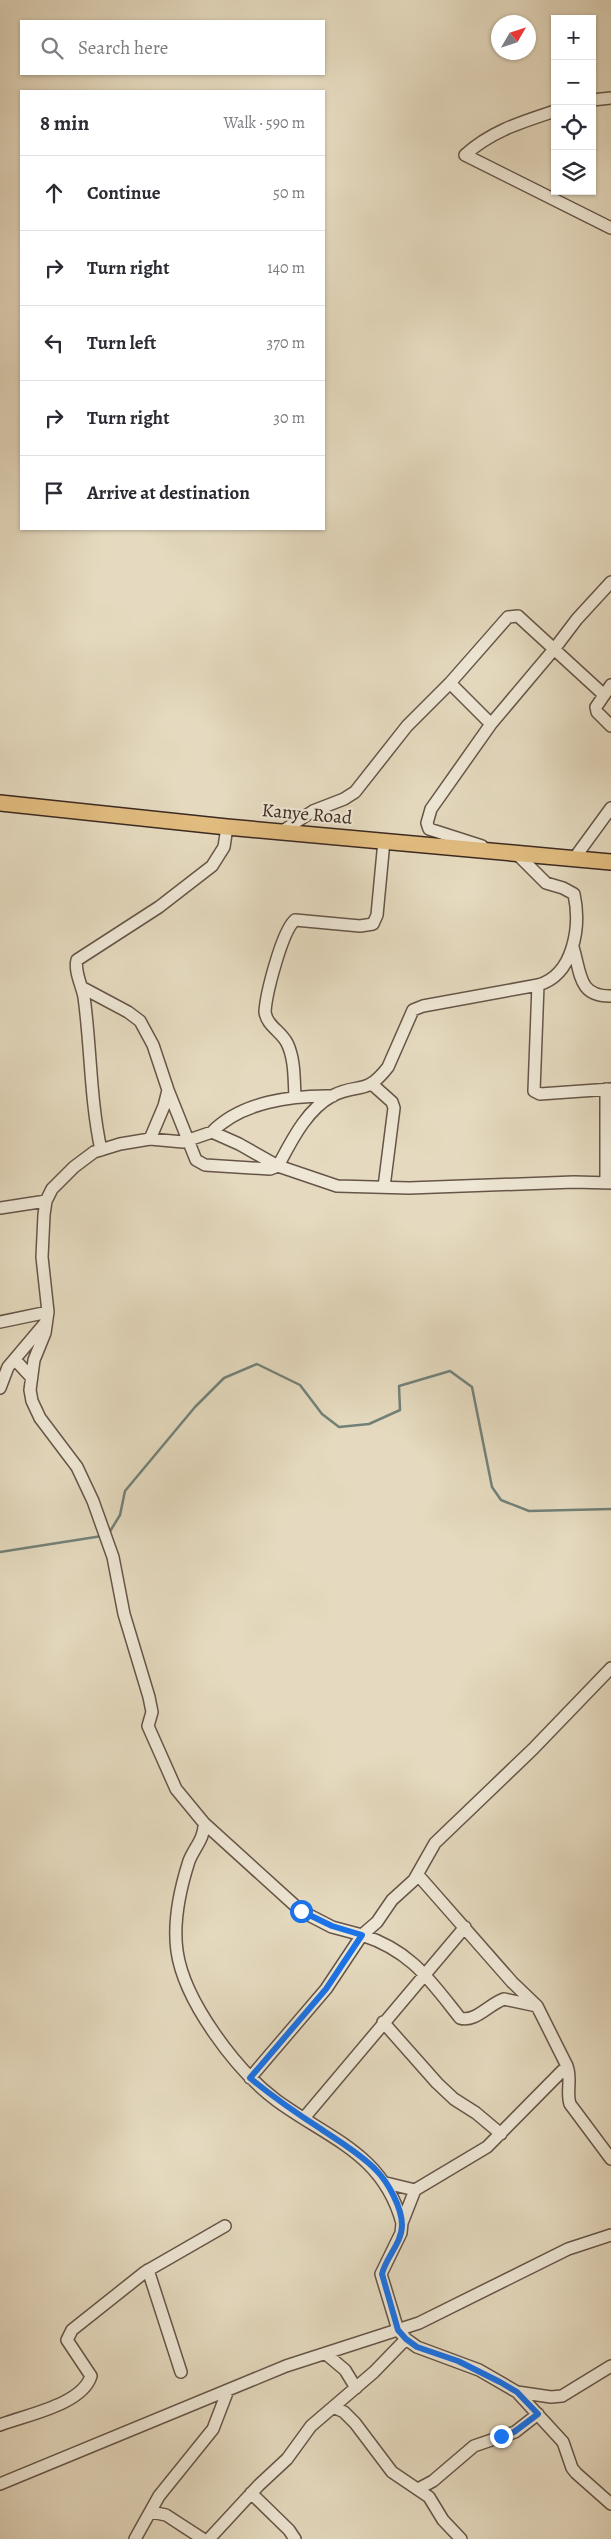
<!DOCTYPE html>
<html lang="en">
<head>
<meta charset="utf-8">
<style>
	:root { --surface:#fff; --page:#f7f7f7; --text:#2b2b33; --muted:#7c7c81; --line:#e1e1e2 }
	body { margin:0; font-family:Alegreya,serif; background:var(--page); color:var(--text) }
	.controls { position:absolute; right:15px; top:15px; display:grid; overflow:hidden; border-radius:0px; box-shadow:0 1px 4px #0004 }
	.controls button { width:45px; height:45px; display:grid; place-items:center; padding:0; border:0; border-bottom:1px solid var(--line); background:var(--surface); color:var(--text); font:25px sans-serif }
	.compass { position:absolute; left:491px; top:15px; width:45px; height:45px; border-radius:50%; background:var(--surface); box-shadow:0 1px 4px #0004; rotate:51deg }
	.stop { position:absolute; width:15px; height:15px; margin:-11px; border:4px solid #1a73e8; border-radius:50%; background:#fff }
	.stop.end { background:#1a73e8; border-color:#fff; box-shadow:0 1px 5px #0008 }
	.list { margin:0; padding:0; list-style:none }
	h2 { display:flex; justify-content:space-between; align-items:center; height:65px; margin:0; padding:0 20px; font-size:21px }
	h2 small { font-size:16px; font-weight:400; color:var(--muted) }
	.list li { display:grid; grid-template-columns:32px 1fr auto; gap:15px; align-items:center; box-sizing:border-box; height:75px; padding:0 20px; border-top:1px solid var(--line) }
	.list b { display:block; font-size:19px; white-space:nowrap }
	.list em { font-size:16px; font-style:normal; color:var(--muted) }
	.icon { flex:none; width:28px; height:28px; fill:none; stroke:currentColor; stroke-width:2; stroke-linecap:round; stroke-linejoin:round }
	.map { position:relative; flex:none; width:611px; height:2539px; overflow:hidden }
	.search { position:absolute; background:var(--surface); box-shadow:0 1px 4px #0004; left:20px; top:20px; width:305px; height:55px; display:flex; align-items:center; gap:12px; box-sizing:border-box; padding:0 18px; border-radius:0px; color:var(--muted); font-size:19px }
	.panel { position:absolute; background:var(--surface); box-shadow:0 1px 4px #0004; left:20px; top:90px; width:305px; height:440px; border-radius:0px }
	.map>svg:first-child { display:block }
</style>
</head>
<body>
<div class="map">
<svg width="611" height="2539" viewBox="0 0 611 2539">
	<rect width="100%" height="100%" fill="#e5dabf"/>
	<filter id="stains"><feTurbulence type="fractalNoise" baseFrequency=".004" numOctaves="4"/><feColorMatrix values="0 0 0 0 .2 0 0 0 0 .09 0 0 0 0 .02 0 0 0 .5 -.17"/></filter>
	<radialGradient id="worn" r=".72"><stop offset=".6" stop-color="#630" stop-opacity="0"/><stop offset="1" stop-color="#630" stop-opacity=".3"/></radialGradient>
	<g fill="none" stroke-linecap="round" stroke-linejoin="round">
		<path stroke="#728178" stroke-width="2.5" d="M109,1533L120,1515L125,1491L195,1407L224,1378L257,1364L300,1385L322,1414L339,1427L369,1424L400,1410L399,1386L450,1371L472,1387L492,1487L501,1500L529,1511L611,1509
			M0,1552L102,1536"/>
		<g stroke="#665548" stroke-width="14">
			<path id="minor" d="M592,100L611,98
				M555,111C522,122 491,131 465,155L611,228
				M450,683L491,724
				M611,685L596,707L597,712L611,726
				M281,832L313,811L344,799L355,792L407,726L450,683L508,617L518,616L603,694
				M482,846L429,829L427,823L431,809L491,724L555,648L577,619L611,582
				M573,860L611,808
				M573,947C581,973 578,997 611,996
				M538,985L534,1091L540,1094L611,1089
				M83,988L128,1012L140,1021L153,1045L168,1090L196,1160L205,1165L270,1169L278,1166C291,1142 306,1110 332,1096C358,1082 365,1097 388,1067L413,1010L423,1006L538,985C574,975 581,926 574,894L563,888L546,883L517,854
				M373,1085L392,1102L394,1108L384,1187
				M295,1097C294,1080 295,1059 287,1043C281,1031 267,1026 265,1012C266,994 282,931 295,920L360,926L373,924L377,915L384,841
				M212,1132C241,1102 292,1095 333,1096
				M150,1139L164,1106L168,1090
				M101,1150C90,1099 91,1048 84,997C82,986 74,971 77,960L159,907L212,866L224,847L227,827
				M606,1183V1089
				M0,1208L46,1201
				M0,1322L48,1312
				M19,1364L31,1377
				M0,1388L8,1367L46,1322
				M204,1823L301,1911L332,1927L362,1935L377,1922L392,1900L414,1880L435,1843L533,1749L611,1668
				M418,1875L512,1982L537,2006L567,2066L487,2147L415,2190L402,2223L401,2233L381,2274L398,2330L406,2339L417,2347L479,2370L517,2392L563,2442L572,2468L576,2473L611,2504
				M383,2022L437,2083L454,2099L476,2113L501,2134
				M567,2066C572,2079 566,2092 570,2104L611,2159
				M250,2078L326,1989L362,1935C411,1951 429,1979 460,2018C475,2023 489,2004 504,1999L537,2006
				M304,2118L465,1927
				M386,2183L415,2190
				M402,2223C383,2153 329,2139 276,2100C236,2070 184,2001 177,1951C173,1922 180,1889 189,1861C194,1848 205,1838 204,1823L176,1789L148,1726L152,1712L149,1697L124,1614L113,1557L93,1501L77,1467L40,1418L32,1401L30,1390L34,1360L45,1333L48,1312L42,1257L44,1215L46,1201L52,1189L74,1167L94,1152L120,1144L150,1139L183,1142L212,1132L239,1144L278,1166L337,1186L409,1188L574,1182L611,1183
				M148,2270L181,2372
				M326,2354L345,2370L356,2388
				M517,2392L551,2397L562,2396L611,2366
				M333,2407L344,2412L355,2423L392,2472L429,2497L443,2520L461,2539
				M0,2425C25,2415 82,2405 91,2376L67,2340L72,2330L145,2272L225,2226
				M0,2484L286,2366L419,2323L568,2249L611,2235
				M418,2489L433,2481L474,2446L515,2432L538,2414
				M251,2493L289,2530L295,2539
				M151,2512L166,2515L203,2539
				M135,2539L159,2496L213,2429L228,2390
				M209,2539L259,2485L287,2459L311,2426L374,2372L406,2339"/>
		</g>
		<g stroke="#3c2921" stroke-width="18">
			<path id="major" d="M0,803L227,827L611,862"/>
		</g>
		<use href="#minor" stroke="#eee7d5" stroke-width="11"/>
		<use href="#major" stroke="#e2bd80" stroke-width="15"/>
	</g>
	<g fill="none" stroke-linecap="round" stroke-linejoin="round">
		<path stroke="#1a73e8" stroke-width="6" d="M301,1911L332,1926L362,1935L326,1989L250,2078C273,2097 296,2113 321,2129C340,2142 361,2154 376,2170C388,2182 402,2208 402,2225C402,2243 386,2257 382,2274L398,2330L406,2339L417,2347L458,2361L500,2382L517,2392L538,2414L514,2432L501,2436"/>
	</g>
	<g text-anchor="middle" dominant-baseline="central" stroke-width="4.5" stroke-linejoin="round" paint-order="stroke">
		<g font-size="19" fill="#3c2921" stroke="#eee7d5">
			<text transform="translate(307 814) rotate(5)">Kanye Road</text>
		</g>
	</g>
	<rect width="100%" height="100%" filter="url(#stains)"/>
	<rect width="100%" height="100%" fill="url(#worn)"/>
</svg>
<div class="controls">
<button>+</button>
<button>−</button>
<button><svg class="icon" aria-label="locate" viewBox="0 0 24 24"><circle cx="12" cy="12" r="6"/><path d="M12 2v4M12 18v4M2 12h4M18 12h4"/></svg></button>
<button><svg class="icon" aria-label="layers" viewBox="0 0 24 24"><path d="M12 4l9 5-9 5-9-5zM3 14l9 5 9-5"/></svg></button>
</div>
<svg class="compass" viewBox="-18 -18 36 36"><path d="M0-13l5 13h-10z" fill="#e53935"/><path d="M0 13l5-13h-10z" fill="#7c7c81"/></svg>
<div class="stop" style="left:301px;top:1911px"></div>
<div class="stop end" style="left:501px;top:2436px"></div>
<div class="search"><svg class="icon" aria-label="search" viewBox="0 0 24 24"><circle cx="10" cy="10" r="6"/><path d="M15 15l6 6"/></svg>Search here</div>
<section class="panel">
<h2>8 min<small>Walk · 590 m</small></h2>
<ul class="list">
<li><svg class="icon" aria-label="ahead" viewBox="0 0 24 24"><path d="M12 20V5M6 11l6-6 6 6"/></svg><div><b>Continue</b></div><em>50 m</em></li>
<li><svg class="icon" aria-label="right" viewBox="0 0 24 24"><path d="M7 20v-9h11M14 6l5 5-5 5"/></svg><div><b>Turn right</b></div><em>140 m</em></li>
<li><svg class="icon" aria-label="left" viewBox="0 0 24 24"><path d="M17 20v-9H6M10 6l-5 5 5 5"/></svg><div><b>Turn left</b></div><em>370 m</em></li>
<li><svg class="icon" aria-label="right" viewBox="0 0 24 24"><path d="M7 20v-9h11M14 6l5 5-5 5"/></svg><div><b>Turn right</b></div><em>30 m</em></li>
<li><svg class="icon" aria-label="arrive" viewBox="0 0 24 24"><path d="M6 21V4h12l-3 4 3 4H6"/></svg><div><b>Arrive at destination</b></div></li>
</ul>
</section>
</div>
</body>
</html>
